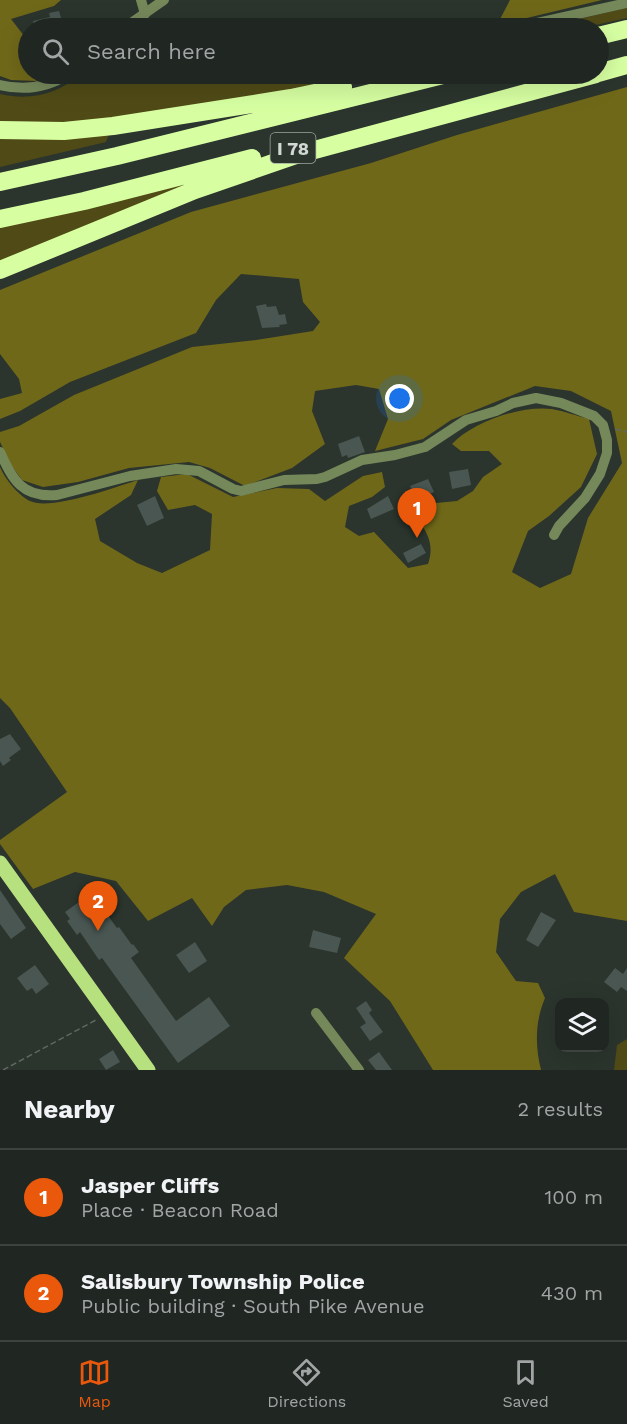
<!DOCTYPE html>
<html lang="en">
<head>
<meta charset="utf-8">
<style>
	:root { --surface:#202722; --page:#2d332f; --text:#f1f3f6; --muted:#a2a5a5; --line:#3d4440; --accent:#ea580c }
	body { margin:0; font-family:"Work Sans",sans-serif; background:var(--page); color:var(--text) }
	.controls { position:absolute; right:18px; bottom:18px; display:grid; overflow:hidden; border-radius:12px; box-shadow:0 6px 24px #0002 }
	.controls button { width:54px; height:54px; display:grid; place-items:center; padding:0; border:0; border-bottom:2px solid var(--line); background:var(--surface); color:var(--text); font:30px sans-serif }
	.you { position:absolute; left:400px; top:399px; width:21px; height:21px; margin:-15px; border:4px solid #fff; border-radius:50%; background:#1a73e8; box-shadow:0 0 0 9px #1a73e833 }
	.badge { display:grid; place-items:center; width:39px; height:39px; border-radius:50%; background:var(--accent); color:#fff; font-size:20px; font-weight:700 }
	.pin { position:absolute; translate:-50% -50px; filter:drop-shadow(0 2px 3px #0008) }
	.pin::after { content:''; position:absolute; top:32px; width:21px; height:18px; background:inherit; clip-path:polygon(0 0,100% 0,50% 100%) }
	.list { margin:0; padding:0; list-style:none }
	h2 { display:flex; justify-content:space-between; align-items:center; height:78px; margin:0; padding:0 24px; font-size:26px }
	h2 small { font-size:20px; font-weight:400; color:var(--muted) }
	.list li { display:grid; grid-template-columns:39px 1fr auto; gap:18px; align-items:center; box-sizing:border-box; height:96px; padding:0 24px; border-top:2px solid var(--line) }
	.list b { display:block; font-size:22px; white-space:nowrap }
	.list p { margin:0; font-size:20px; white-space:nowrap; color:var(--muted) }
	.list em { font-size:20px; font-style:normal; color:var(--muted) }
	.icon { flex:none; width:33px; height:33px; fill:none; stroke:currentColor; stroke-width:2; stroke-linecap:round; stroke-linejoin:round }
	.map { position:relative; flex:none; width:627px; height:1070px; overflow:hidden }
	.search { position:absolute; background:var(--surface); box-shadow:0 6px 24px #0002; left:18px; right:18px; top:18px; height:66px; display:flex; align-items:center; gap:15px; box-sizing:border-box; padding:0 21px; border-radius:33px; color:var(--muted); font-size:22px }
	.sheet { height:270px; background:var(--surface) }
	nav { display:flex; justify-content:space-around; align-items:center; box-sizing:border-box; height:84px; border-top:2px solid var(--line); background:var(--surface); font-size:16px; color:var(--muted) }
	nav a { display:grid; justify-items:center; gap:3px }
	nav .on { color:var(--accent) }
	.map>svg:first-child { display:block }
</style>
</head>
<body>
<div class="map">
<svg width="627" height="1070" viewBox="0 0 627 1070">
	<rect width="100%" height="100%" fill="#2b342d"/>
	<path fill="#504b16" d="M627,8V18L582,28H539Z
		M82,74H152L163,82L323,74H374L341,81L85,124L0,123V94C31,101 57,94 82,74Z
		M109,134L106,142L0,167V137Z
		M216,175L0,263V225Z
		M627,1039V1070H614L617,1045Z"/>
	<path fill="#706819" d="M0,0H61L54,6L11,19L28,41V74H41L36,81L11,80L0,76Z
		M510,0H602L497,25Z
		M627,87V921L574,912L555,874L521,892L500,919L496,952L516,981L538,983L545,998C535,1022 535,1045 541,1070H433L390,1001L344,958L376,914L324,892L287,885L246,890L224,907L212,926L192,898L148,921L116,881L75,872L33,889L0,844V840L67,792L10,708L0,698V467C5,479 19,496 30,501C50,511 116,487 138,480L131,495L95,519L100,541L137,563L162,573L210,550L212,514L195,505L168,510L157,491L161,477L187,474L233,497L277,488L309,489L325,501L363,476L382,472L385,487L372,497L349,506L345,527L359,536L374,532L408,568L428,564C437,538 421,523 404,506L457,501L473,491L483,477L502,464L489,451H461L452,444C473,422 521,405 552,409C564,411 577,416 589,419L597,454L581,487L549,516L528,531L512,572L540,588L571,574L588,518L622,463L611,411L571,391L535,386L451,420L423,439L375,451L388,419L379,389L356,385L315,391L312,411L325,444L292,468L245,486L210,468L189,462L129,468L78,482L43,487L22,480L11,465L0,442V432L19,426L74,395L192,347L256,340L313,331L320,322L303,302L299,279L241,274L216,300L196,333L70,382L20,411L0,419V399L22,393L19,379L0,354V290L191,212L371,163L457,135Z"/>
	<path fill="#495652" d="M59,11L64,28H35L33,21L50,17L49,13Z
		M266,304L267,307L276,306L279,315L285,314L287,324L279,325L280,327L262,328L256,306Z
		M359,436L365,452L348,458L347,455L342,457L338,444Z
		M468,469L471,485L452,489L449,472Z
		M428,479L434,492L416,500L410,486Z
		M155,496L164,518L147,526L137,505Z
		M388,496L394,509L371,519L367,509Z
		M421,544L426,553L408,563L403,553Z
		M10,734L21,749L9,758L11,760L3,766L0,761V739Z
		M0,890L26,928L11,939L0,924Z
		M79,902L87,913L90,911L96,920L106,913L117,928L119,927L132,945L133,944L139,952L131,958L176,1021L209,997L230,1026L178,1063L102,958L99,960L80,932L77,935L67,921L70,919L65,912Z
		M541,912L556,920L538,947L526,940Z
		M313,930L341,938L337,953L309,947Z
		M195,942L207,961L189,973L176,955Z
		M35,965L49,984L36,994L32,988L27,991L17,978Z
		M615,968L623,974L627,968V991L621,987L617,992L604,982Z
		M366,1001L372,1010L369,1013L383,1032L370,1041L360,1027L366,1023L356,1008Z
		M113,1050L120,1062L106,1070L99,1059Z
		M379,1052L392,1070H376L368,1060Z"/>
	<g fill="none" stroke-linecap="round" stroke-linejoin="round">
		<path stroke="#5f6761" stroke-width="1.5" stroke-dasharray="6 3" stroke-linecap="butt" d="M615,429L627,432
			M3,1070L96,1020"/>
		<path stroke="#75885a" stroke-width="10" d="M141,0L145,14
			M124,28L164,0
			M515,28L627,3
			M174,74H204
			M0,85C25,91 47,88 68,74
			M0,452C13,480 22,498 57,495L130,476L176,469L199,471L233,489L241,491L284,480L317,479L325,477L362,460L395,455L425,447L466,420L496,411L513,403L536,398L561,403L594,416L603,425L607,440V453L600,474L585,498L559,526L554,535
			M316,1013L359,1070"/>
		<path stroke="#b7e07e" stroke-width="15" d="M0,863L148,1070"/>
		<path stroke="#d7ffa2" stroke-width="18" d="M598,36L627,29
			M598,73L627,65
			M0,130L64,131L113,126L291,98L343,87
			M0,182L117,156L447,74
			M0,219L84,201L252,158
			M0,270L195,190L296,155L596,74"/>
	</g>
	<g text-anchor="middle" dominant-baseline="central" stroke-width="6" stroke-linejoin="round" paint-order="stroke">
		<rect fill="#2b342d" stroke="#9fa6a0" stroke-width="1.5" x="270.5" y="133" width="45" height="30" rx="4.5"/>
		<g font-size="18" font-weight="bold" fill="#d1d7d2">
			<text x="293" y="148">I 78</text>
		</g>
	</g>
</svg>
<div class="controls">
<button><svg class="icon" aria-label="layers" viewBox="0 0 24 24"><path d="M12 4l9 5-9 5-9-5zM3 14l9 5 9-5"/></svg></button>
</div>
<div class="you"></div>
<div class="pin badge" style="left:417px;top:538px">1</div>
<div class="pin badge" style="left:98px;top:931px">2</div>
<div class="search"><svg class="icon" aria-label="search" viewBox="0 0 24 24"><circle cx="10" cy="10" r="6"/><path d="M15 15l6 6"/></svg>Search here</div>
</div>
<section class="sheet">
<h2>Nearby<small>2 results</small></h2>
<ul class="list">
<li><span class="badge">1</span><div><b>Jasper Cliffs</b><p>Place · Beacon Road</p></div><em>100 m</em></li>
<li><span class="badge">2</span><div><b>Salisbury Township Police</b><p>Public building · South Pike Avenue</p></div><em>430 m</em></li>
</ul>
</section>
<nav>
<a class="on"><svg class="icon" aria-label="map" viewBox="0 0 24 24"><path d="M3 6l6-2 6 2 6-2v14l-6 2-6-2-6 2zM9 4v14M15 6v14"/></svg>Map</a>
<a><svg class="icon" aria-label="directions" viewBox="0 0 24 24"><path d="M12 3l9 9-9 9-9-9zM9 14v-3h6M13 9l2 2-2 2"/></svg>Directions</a>
<a><svg class="icon" aria-label="saved" viewBox="0 0 24 24"><path d="M7 4h10v16l-5-4-5 4z"/></svg>Saved</a>
</nav>
</body>
</html>
